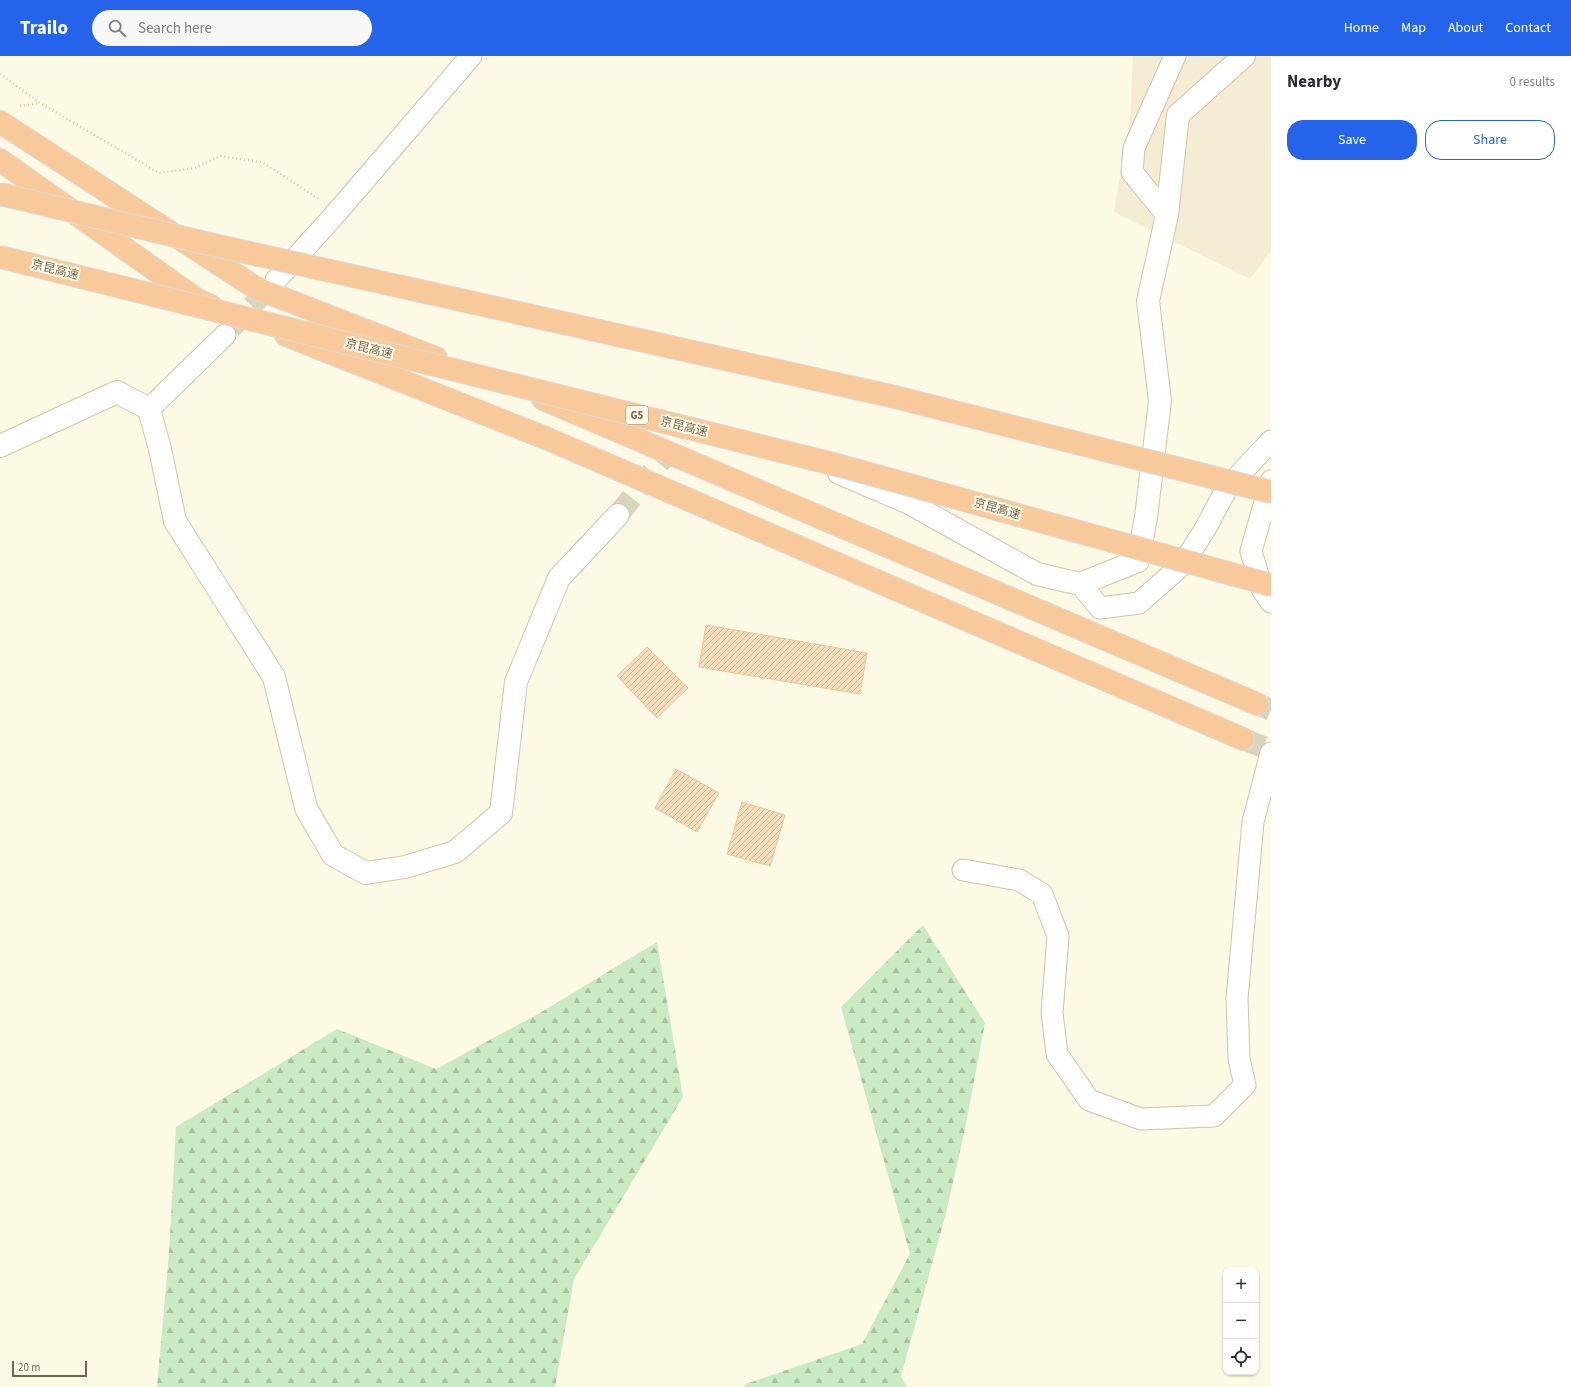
<!DOCTYPE html>
<html lang="en">
<head>
<meta charset="utf-8">
<style>
	:root { --surface:#fff; --page:#f7f7f7; --text:#2b2b33; --muted:#7c7c81; --line:#e1e1e2; --accent:#2563eb }
	body { margin:0; font-family:"Source Sans 3","Noto Sans SC",sans-serif; background:var(--page); color:var(--text) }
	.controls { position:absolute; right:12px; bottom:12px; display:grid; overflow:hidden; border-radius:8px; box-shadow:0 1px 3px #0004 }
	.controls button { width:36px; height:36px; display:grid; place-items:center; padding:0; border:0; border-bottom:1px solid var(--line); background:var(--surface); color:var(--text); font:20px sans-serif }
	.scale { position:absolute; left:12px; bottom:10px; width:75px; box-sizing:border-box; padding-left:4px; border:2px solid #75634a; border-top:0; font-size:11px; line-height:14px; white-space:nowrap; color:#75634a; -webkit-text-stroke:3px #fffceb; paint-order:stroke }
	.list { margin:0; padding:0; list-style:none }
	h2 { display:flex; justify-content:space-between; align-items:center; height:52px; margin:0; padding:0 16px; font-size:17px }
	h2 small { font-size:13px; font-weight:400; color:var(--muted) }
	.actions { display:flex; gap:8px; padding:12px 16px }
	.actions a { flex:1; padding:9px 0; border:1px solid var(--accent); border-radius:16px; text-align:center; font-size:14px; color:var(--accent) }
	.actions .main { background:var(--accent); color:#fff }
	.icon { flex:none; width:22px; height:22px; fill:none; stroke:currentColor; stroke-width:2; stroke-linecap:round; stroke-linejoin:round }
	.map { position:relative; flex:none; width:1271px; height:1331px; overflow:hidden }
	header { display:flex; align-items:center; gap:24px; box-sizing:border-box; height:56px; padding:0 20px; background:var(--accent); color:#fff }
	header strong { font-size:19px }
	nav { display:flex; gap:22px; margin-inline-start:auto; font-size:14px }
	.search { width:280px; height:36px; background:var(--page); display:flex; align-items:center; gap:10px; box-sizing:border-box; padding:0 14px; border-radius:22px; color:var(--muted); font-size:15px }
	main { display:flex }
	aside { flex:1; background:var(--surface) }
	.map>svg:first-child { display:block }
</style>
</head>
<body>
<header>
<strong>Trailo</strong>
<div class="search"><svg class="icon" aria-label="search" viewBox="0 0 24 24"><circle cx="10" cy="10" r="6"/><path d="M15 15l6 6"/></svg>Search here</div>
<nav><a>Home</a><a>Map</a><a>About</a><a>Contact</a></nav>
</header>
<main>
<div class="map">
<svg width="1271" height="1331" viewBox="0 0 1271 1331">
	<defs>
		<pattern id="forest-firs" width="22" height="20" patternUnits="userSpaceOnUse"><rect width="22" height="20" fill="#caeac3"/><path d="M5 1l3.5 6h-7zM16 11l3.5 6h-7z" fill="#a9c1a0"/></pattern>
		<pattern id="building-hatch" width="6" height="6" patternUnits="userSpaceOnUse"><rect width="6" height="6" fill="#f2debc"/><path d="M-1 1l2-2M0 6l6-6M5 7l2-2" fill="none" stroke="#c9b89b"/></pattern>
	</defs>
	<rect width="100%" height="100%" fill="#fcf9e5"/>
	<path fill="#f4edd3" d="M1133,0H1271V195L1250,223L1114,156L1130,63Z"/>
	<path fill="url(#forest-firs)" d="M923,869L985,967L964,1078L945,1161L901,1320L907,1331H743L746,1328L862,1288L910,1198L841,951Z
		M657,886L683,1041L574,1223L555,1331H157L169,1197L176,1071L337,973L436,1013L538,958Z"/>
	<path fill="url(#building-hatch)" stroke="#e5c99c" d="M706,569L867,597L860,638L699,611Z
		M647,591L688,632L657,662L617,620Z
		M676,713L719,737L697,776L655,752Z
		M742,746L785,759L770,810L727,798Z"/>
	<g fill="none" stroke-linecap="round" stroke-linejoin="round">
		<path stroke="#dad4be" stroke-width="21" stroke-dasharray="21 10" stroke-linecap="butt" d="M231,273L276,224"/>
		<path stroke="#dad4be" stroke-width="22" stroke-dasharray="22 11" stroke-linecap="butt" d="M618,459L680,381"/>
		<path stroke="#dad4be" stroke-width="22" stroke-dasharray="22 11" stroke-linecap="butt" d="M1257,648L1271,654
			M1243,683L1271,694"/>
		<g stroke="#cec2ab" stroke-width="23">
			<path id="street" d="M1167,159L1132,116L1134,92L1175,0
				M276,224L338,155L471,0
				M149,353L225,279
				M1271,425L1251,495L1262,533L1271,546
				M1080,528L1100,552L1139,547L1183,508L1205,473L1227,432L1271,385
				M963,814L1019,824L1042,838L1058,880L1052,957L1057,998L1089,1044L1141,1063L1214,1060L1245,1029L1239,1003L1237,942L1253,766L1271,697"/>
		</g>
		<g stroke="#d1c4a8" stroke-width="24">
			<path id="secondary" d="M0,390L117,336L149,353L160,393L175,465L274,621L306,752L333,799L366,817L405,811L455,796L501,757L516,626L559,522L618,459
				M839,417L907,446L1037,518L1080,528L1138,505L1146,461L1160,345L1148,245L1167,159L1178,59L1244,0"/>
		</g>
		<g stroke="#dedad4" stroke-width="24">
			<path id="highway" d="M0,66L256,232L436,302
				M0,104L196,243L211,250
				M286,279L548,383L1243,683
				M543,343L1257,648"/>
		</g>
		<path stroke="#d7c29f" stroke-width="2.5" stroke-dasharray="1 3" stroke-linecap="butt" d="M0,18L40,47L159,117L195,112L220,100L262,106L319,143
			M20,50L39,47"/>
		<use href="#street" stroke="#fff" stroke-width="21"/>
		<use href="#secondary" stroke="#fff" stroke-width="22"/>
		<use href="#highway" stroke="#f7c99b" stroke-width="22"/>
		<g stroke="#dedad4" stroke-width="24" stroke-linecap="butt">
			<path id="highway-bridge" d="M0,138L205,187L895,341L1271,436
				M0,201L841,410L1271,529"/>
		</g>
		<use href="#highway-bridge" stroke="#f7c99b" stroke-width="22"/>
	</g>
	<g text-anchor="middle" dominant-baseline="central" stroke-width="4" stroke-linejoin="round" paint-order="stroke">
		<rect fill="#fffceb" stroke="#9e917a" stroke-width="1" x="626" y="350" width="22" height="18" rx="3"/>
		<g font-size="11" font-weight="bold" fill="#75634a">
			<text x="637" y="359">G5</text>
		</g>
		<g font-size="12" fill="#75634a" stroke="#fffceb">
			<text transform="translate(55 214) rotate(14)">京昆高速</text>
			<text transform="translate(369 293) rotate(14)">京昆高速</text>
			<text transform="translate(684 371) rotate(14)">京昆高速</text>
			<text transform="translate(997 453) rotate(16)">京昆高速</text>
		</g>
	</g>
</svg>
<div class="controls">
<button>+</button>
<button>−</button>
<button><svg class="icon" aria-label="locate" viewBox="0 0 24 24"><circle cx="12" cy="12" r="6"/><path d="M12 2v4M12 18v4M2 12h4M18 12h4"/></svg></button>
</div>
<div class="scale">20 m</div>
</div>
<aside>
<h2>Nearby<small>0 results</small></h2>
<ul class="list">
</ul>
<div class="actions"><a class="main">Save</a><a>Share</a></div>
</aside>
</main>
</body>
</html>
